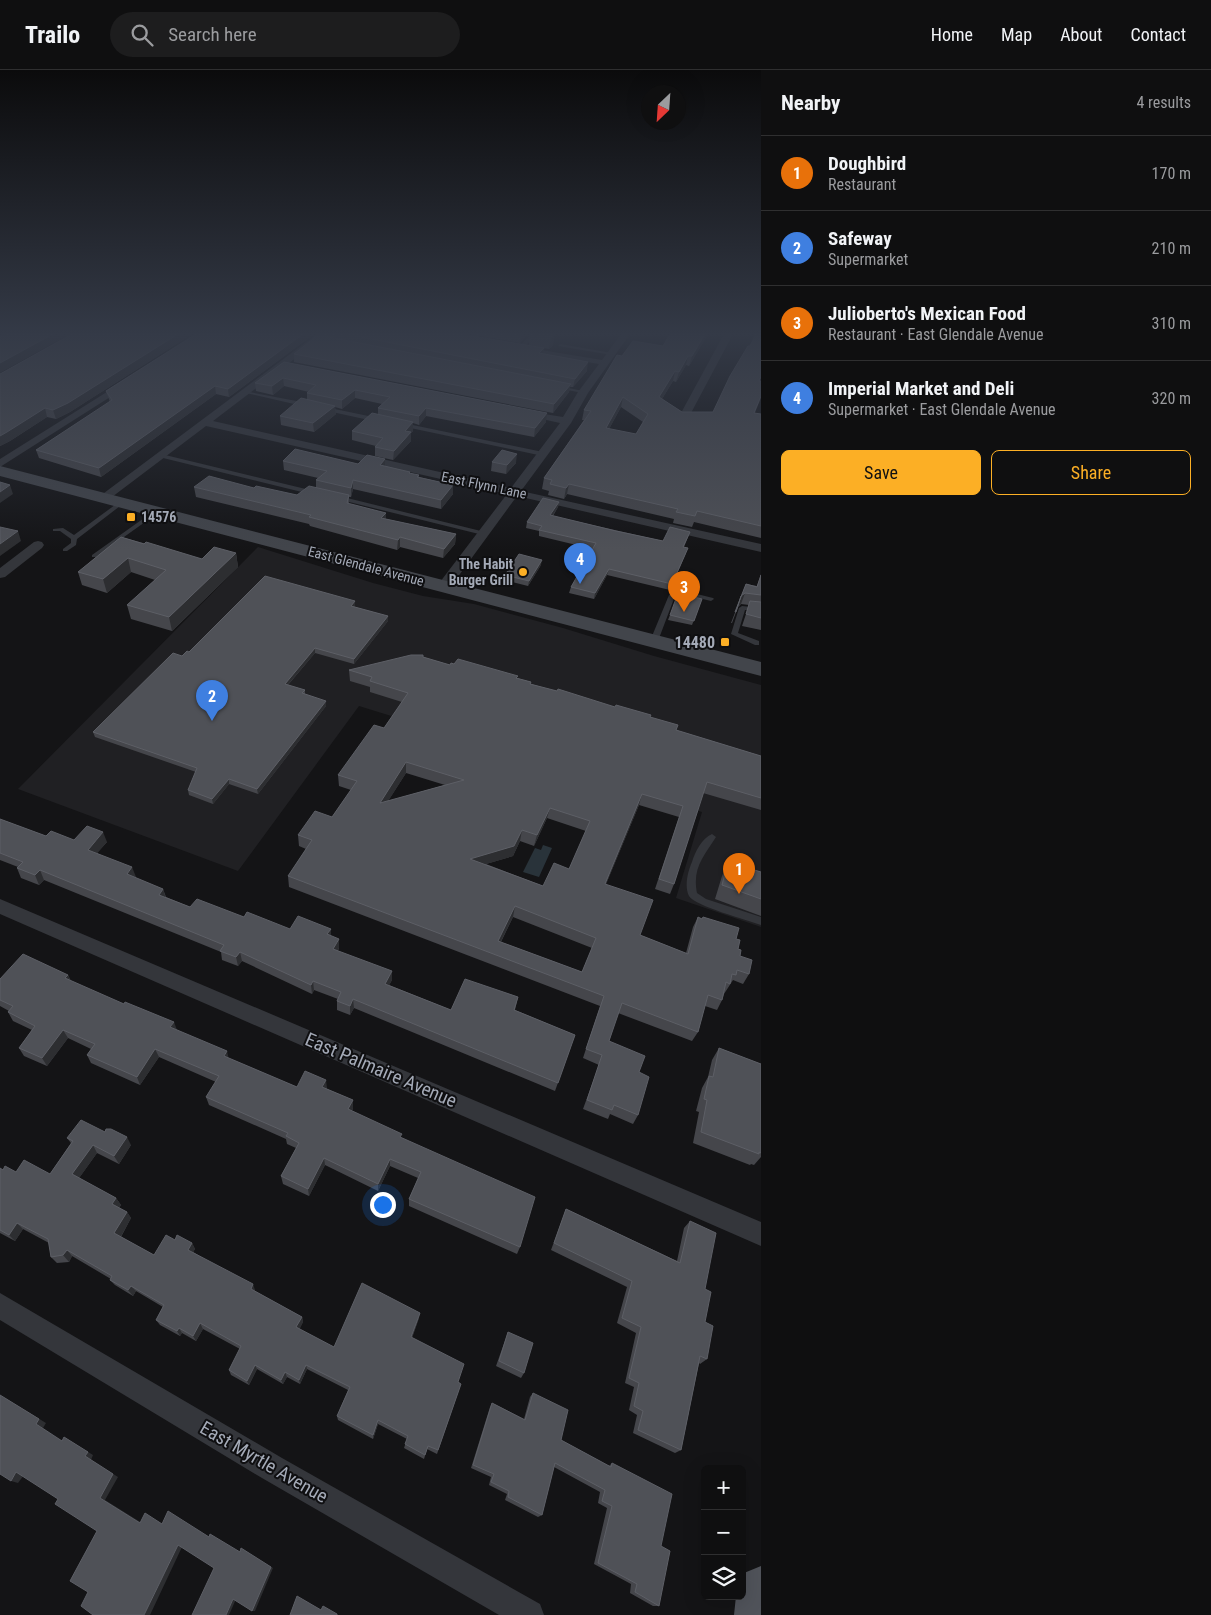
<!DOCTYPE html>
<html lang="en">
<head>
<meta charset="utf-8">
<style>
	:root { --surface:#0f0f10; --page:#1d1d1e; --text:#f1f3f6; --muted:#9b9c9f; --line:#2f2f30; --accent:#fcaf25 }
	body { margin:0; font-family:"Roboto Condensed",sans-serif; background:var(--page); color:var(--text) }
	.controls { position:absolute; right:15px; bottom:15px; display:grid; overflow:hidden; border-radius:8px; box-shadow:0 5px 20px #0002 }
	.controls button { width:45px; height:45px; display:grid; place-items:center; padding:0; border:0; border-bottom:1px solid var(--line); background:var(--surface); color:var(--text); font:25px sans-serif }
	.compass { position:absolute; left:641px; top:15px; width:45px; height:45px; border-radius:50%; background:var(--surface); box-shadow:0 5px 20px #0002; rotate:205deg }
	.you { position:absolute; left:382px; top:1134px; width:18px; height:18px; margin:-12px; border:4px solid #fff; border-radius:50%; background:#1a73e8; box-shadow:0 0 0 8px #1a73e833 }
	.badge { display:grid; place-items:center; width:32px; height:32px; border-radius:50%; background:var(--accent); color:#fff; font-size:16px; font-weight:700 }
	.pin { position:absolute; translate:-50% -41px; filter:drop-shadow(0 1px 2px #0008) }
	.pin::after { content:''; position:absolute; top:26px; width:18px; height:15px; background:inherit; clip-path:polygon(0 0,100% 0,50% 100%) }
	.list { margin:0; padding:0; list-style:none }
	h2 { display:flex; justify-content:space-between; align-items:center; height:65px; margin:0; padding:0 20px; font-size:21px }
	h2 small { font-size:16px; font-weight:400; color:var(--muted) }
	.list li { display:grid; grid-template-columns:32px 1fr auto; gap:15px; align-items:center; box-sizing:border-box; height:75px; padding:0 20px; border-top:1px solid var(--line) }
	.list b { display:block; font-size:19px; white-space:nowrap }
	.list p { margin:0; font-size:16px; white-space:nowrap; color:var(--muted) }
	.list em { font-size:16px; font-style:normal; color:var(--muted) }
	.actions { display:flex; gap:10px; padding:15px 20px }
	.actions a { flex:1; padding:11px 0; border:1px solid var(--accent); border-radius:8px; text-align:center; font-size:18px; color:var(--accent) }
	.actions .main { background:var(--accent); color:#111 }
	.icon { flex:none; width:28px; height:28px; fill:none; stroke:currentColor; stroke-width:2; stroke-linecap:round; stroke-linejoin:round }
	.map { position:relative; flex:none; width:761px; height:1545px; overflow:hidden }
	header { display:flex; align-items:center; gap:30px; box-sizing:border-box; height:70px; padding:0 25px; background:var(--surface); border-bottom:1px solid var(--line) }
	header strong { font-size:24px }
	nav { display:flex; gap:28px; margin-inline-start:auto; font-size:18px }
	.search { width:350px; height:45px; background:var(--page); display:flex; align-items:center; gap:12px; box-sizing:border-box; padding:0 18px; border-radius:28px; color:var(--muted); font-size:19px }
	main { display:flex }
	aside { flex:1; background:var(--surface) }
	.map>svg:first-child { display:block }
</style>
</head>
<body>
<header>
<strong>Trailo</strong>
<div class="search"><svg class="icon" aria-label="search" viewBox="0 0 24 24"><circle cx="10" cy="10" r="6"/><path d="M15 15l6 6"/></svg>Search here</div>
<nav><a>Home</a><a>Map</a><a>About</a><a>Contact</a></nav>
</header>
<main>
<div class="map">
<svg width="761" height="1545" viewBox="0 0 761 1545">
	<rect width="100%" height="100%" fill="#141416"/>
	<path fill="#202023" d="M258,477L373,513L423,526L474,534L563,558L654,586L761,615V857L676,828L702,742L359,636L238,801L18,719Z"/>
	<path fill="#29333a" d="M543,775L552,778L539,807L523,802L535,778L541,780Z"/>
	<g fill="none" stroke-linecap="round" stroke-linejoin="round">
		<path fill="#34363b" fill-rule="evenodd" d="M531,264H536L523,279H519V277Z
			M560,274L612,283L614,284L612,285L558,276Z
			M559,316L583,321L585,322L583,323L557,318V317Z
			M244,321L307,333L310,335L307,337L246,323H244Z
			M325,337L378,348L381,350L378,352L323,340V338Z
			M403,353L543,382L546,384L543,386L401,356L400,355Z
			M161,384L314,421L317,423L314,425L159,387L158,386Z
			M339,426L485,462L486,463L483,465L337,429L336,428Z
			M119,432L124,433L77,469L76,475L67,481H63V479L71,473V469L60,461H53V459L63,458L74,465Z
			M154,441L159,442L96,487H92V485Z
			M677,519L713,528L714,529L711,531L678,523L675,526L658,571L656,573H652L650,571L669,525Z
			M742,536L761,538V542L745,540L738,563L759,571V575H755L731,564L739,538Z
			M712,764L716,767C704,786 692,798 697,823L706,829L761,847V855C747,850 695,836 689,826C684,816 688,801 692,792C695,782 702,768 712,764Z"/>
		<path fill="#34363b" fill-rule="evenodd" d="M317,264H327L213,351L511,418L560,353L519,344V340L563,347L578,322L599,294L520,281L517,280V276L602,290L621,264H630L588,323L571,353L521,421L761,474V482L517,426L449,519L444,520L437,516L507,424L206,356L108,430H100L98,428L100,426Z
			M724,264H733L691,343L686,346L682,345L681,343Z
			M126,310L129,311V315L0,397V389Z
			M38,471L42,472L44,475L42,478L5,507L0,508V498L34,472Z
			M0,829L761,1152V1176L0,844Z
			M0,1223L282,1388L540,1534L544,1545H499L262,1408L0,1250Z"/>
		<path fill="#42454b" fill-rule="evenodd" d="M0,396L761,592V606L0,406Z"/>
		<path fill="#50535a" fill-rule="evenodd" d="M761,1496V1545H734L736,1526H742V1508L744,1503Z"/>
	</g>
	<path fill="#45464b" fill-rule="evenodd" d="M72,264H192L70,342L56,349L47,347L10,371L0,376V304Z
		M196,264H314L229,327L216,324L101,407L39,388L36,380L110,332L106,321Z
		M325,264H461L544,278L543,284L587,301L573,317H570L569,322L553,343L294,292V284L325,266Z
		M469,264H528L520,273Z
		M530,264H554L553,275L549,279L529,275Z
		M670,264H708L689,296L686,295L676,312L673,311L662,329L682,342H713L760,311L755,343L761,344V468L694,452L692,457L673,453L674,449L567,424L564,429L548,425L549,421L542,419L544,408L584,350H582L584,340L622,286L663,276ZM621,337L643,352L636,364L609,359Z
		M284,292L546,352L534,367L426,346L419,355L413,353V361L411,363V371L393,390L375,386V377L376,376L352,370V361L378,344V338L382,334L355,328L342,339L335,337L336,344L314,362L281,355L280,346L307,330V323L309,322L284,316L273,325L256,321L255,313Z
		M385,389V396L410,402V404L419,405V407L453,415V424L441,439L353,419L351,427H349V434L386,449L456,464L455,474L443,488L400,477L397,480L310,456L309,454L196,427L194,417L254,418L297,425L316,418V410L318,408L284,400L283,391L358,394Z
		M492,392L516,393L506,404L491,401Z
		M559,432L558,437L553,446L663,471L690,462L684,477L686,483L670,520L607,505L594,529L569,523L571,517L593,479L539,466V461L526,458L527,452Z
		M121,467L202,489L236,483L238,497L172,561L131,549L127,535L155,510L131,502L107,523L82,515L78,502Z
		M541,495L528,516L504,510L505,505Z
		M761,504V560L742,556L749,535L741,534L738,537L732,553H731L746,514L757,516Z
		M702,529L692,555L668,550L670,545Z
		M355,531V536L354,537L388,546V551L354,594L315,583L288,615L305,620V624L326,636L258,724L229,714L213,734L189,725L188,720L196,702L95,667L93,662L182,586L189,582Z
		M423,587L450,595L517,608L531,612V614L651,647L676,660L761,686V740L703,723L674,814L670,824L655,819L679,747L639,735L606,814L640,865L686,883L693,857L698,847L736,869L738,879L740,886L749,904L743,914L733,910L724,924L722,930L717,940L705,936L698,962L692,971L618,943L609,971L639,1002L638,1045L633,1054L610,1044L608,1049L583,1039L599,995L583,988L600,936L289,817L288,806L306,779L299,776L298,765L332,747L351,720L339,716L338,705L384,658L402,632L370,622V617L350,611L349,600ZM406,703L445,715L388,731ZM547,748L586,761L569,799L543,816L486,794L513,786L520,771L534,776ZM513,847L592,878L582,902L501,872Z
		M0,749L46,766L74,770L107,772L97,783L136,807L135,808L163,819L166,827L190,837L244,847L290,859H331V866L339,878L338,881L392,910L389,915L451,940L518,927L515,940L575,965L555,1021L354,938L350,945L337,940V931L338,929L314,920L312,924L242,891L238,896L222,890L221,882L44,810L39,815L21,808L17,798L18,797L0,790Z
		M728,792L761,802V846L715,829L722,806Z
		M68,905L71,911L176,960L228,988L297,1017L327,1018V1019L353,1030V1038L352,1041L402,1068L520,1177L517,1184L409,1136V1129L418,1108L390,1096L378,1121L325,1095L309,1126L283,1114L281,1106L296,1078L287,1074L286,1069L209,1035L206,1027L216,1012L159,987L140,1015L91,993L87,985L91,979L68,968L47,996L24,986L19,978L32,960L13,951L8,942L9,941L0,936V909Z
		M719,978L761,994V1087L754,1095L751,1094L750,1095L693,1073L699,1042L696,1041L702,1018L708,1007L712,990Z
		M67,1068L131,1075L119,1094L97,1083L79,1108L116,1128L121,1135L119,1138L127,1142L131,1148L121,1167L154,1185L175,1170L192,1173L195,1179L193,1182L255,1220V1221L302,1247L303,1252L299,1259L334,1277L419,1248L412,1268L458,1312L461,1314L437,1384L427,1379L424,1389L404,1378L407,1369L378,1354L373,1369L338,1350L337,1346L348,1320L307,1299L300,1314L287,1307L283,1314L257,1299L249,1315L231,1305L229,1300L240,1279L203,1259L196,1271L182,1263L180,1266L160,1255L156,1250L163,1237L136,1221L133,1226L115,1215L110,1210L111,1209L72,1186L69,1192L57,1193L51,1187L49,1173L23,1159L15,1171L0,1163V1098L3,1100L16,1102L50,1104L71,1073Z
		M566,1139L677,1191L684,1158L690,1151L705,1219V1252L707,1289L700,1294L699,1293L681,1380L675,1383L633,1363L637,1345L629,1340L634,1317L625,1313L636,1263L617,1253L627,1217L551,1180Z
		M508,1262L524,1303L521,1308L496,1296Z
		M533,1323L561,1370L609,1396L612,1393L661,1476L659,1536H653L630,1523L631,1514L594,1494L607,1438L598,1433L600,1422L554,1397L542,1445L538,1447L505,1430L507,1424L489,1415L491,1407L471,1398L490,1337L492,1333L524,1349L530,1327Z"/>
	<path fill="#2d2e31" d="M53,264H70L0,303V293Z
		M178,264H192L70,342L56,349L53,340Z
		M303,264H314L229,327L228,319Z
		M522,264H528L520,273L521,265Z
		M553,264H554L553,275L549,279L551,267Z
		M705,264H708L689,296L692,286Z
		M544,278L543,286L539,283Z
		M688,286L686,295L676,312L679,302Z
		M588,292L587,301L573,317L575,309Z
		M675,301L673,311L657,337L659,327Z
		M283,308L284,316L273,325L272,316Z
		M571,314L569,322L553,343L554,334Z
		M215,316L216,324L101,407L99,398Z
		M355,320V328L342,339V330Z
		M761,326V328L751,353L754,343Z
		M623,327L621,337L604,368L606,358Z
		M335,336L336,344L314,362L313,353Z
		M45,338L47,347L10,371L0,376V366Z
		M426,338V346L419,355V346Z
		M547,343L546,352L534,367L535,358Z
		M413,352V361L411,363V371L393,390L394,381L405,361Z
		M517,384L516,393L506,404L507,395Z
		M385,389V398L380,395Z
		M353,410V419L351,427V418Z
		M569,414L567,424L564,429L566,418Z
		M10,415L13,424L0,433V422Z
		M453,415V424L441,439V430Z
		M559,432L558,437L549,451L550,445Z
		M386,443V452L381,448Z
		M18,461L21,471L0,486V474Z
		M456,464L455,474L443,488L444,479Z
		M400,467V477L397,480L398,470Z
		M236,483L238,497L172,561L169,547Z
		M128,488L131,502L107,523L103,509Z
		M542,490L541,495L528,516L529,511Z
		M609,499L607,505L594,529L595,523Z
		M745,523L741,534L737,537L741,526Z
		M355,531V536L351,541V536Z
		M388,546V551L354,594V589Z
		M315,578V583L285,618V614Z
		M326,631V636L258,724L257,719Z
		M406,692V703L380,744V733Z
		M229,709V714L213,734L212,729Z
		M642,724L639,735L602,824L605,814Z
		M550,738L547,748L534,776L537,765Z
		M522,760L520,771L513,786L469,799L470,789Z
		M103,762L107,772L91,790L88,780Z
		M132,797L136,807L130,814L127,804Z
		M40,800L44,810L39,815L35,805Z
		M163,819L166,829L159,825Z
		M515,836L513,847L496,881L498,871Z
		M331,859V868L327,864Z
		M339,869V878L333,888V879Z
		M240,882L242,891L238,896L236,887Z
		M392,901V910L385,923V914Z
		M68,905L72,914L65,908Z
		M313,911L314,920L312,924L311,915Z
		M353,929L354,938L350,945V936Z
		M174,952L177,960L170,957Z
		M63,960L68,968L47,996L42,988Z
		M155,979L159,987L140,1015L137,1007Z
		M227,981L229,990L224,986Z
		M326,1010L327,1018L323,1025L322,1017Z
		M353,1030V1038L349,1047L348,1039Z
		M127,1067L131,1075L119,1094L114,1086Z
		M93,1075L97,1083L77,1111L72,1104Z
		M324,1088L325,1095L309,1126L308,1119Z
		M390,1089V1096L378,1121V1114Z
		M116,1128L121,1135L117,1141L112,1134Z
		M127,1142L131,1148L119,1170L114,1163Z
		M17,1153L23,1159L15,1171L9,1165Z
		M192,1173L195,1179L191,1186L188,1180Z
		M67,1180L72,1186L69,1192L63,1185Z
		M253,1214L255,1220L253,1225L251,1219Z
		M131,1216L136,1221L133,1226L128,1220Z
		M420,1243L419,1248L410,1272L411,1267Z
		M302,1247L303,1252L298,1263L296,1257Z
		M200,1253L203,1259L196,1271L193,1266Z
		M179,1258L182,1263L180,1266L177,1261Z
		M255,1295L257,1299L249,1315L247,1311Z
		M306,1295L307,1299L300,1314L299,1310Z
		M285,1302L287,1307L283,1314L281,1310Z
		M0,1325L46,1353L43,1358L68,1374L36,1354Z
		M378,1350V1354L373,1369V1365Z
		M64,1367L93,1385L91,1390L118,1407L105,1430L145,1455L140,1453L100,1428L85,1386Z
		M16,1402L24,1405L18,1413L11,1411Z
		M178,1475L182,1477L150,1545H144Z
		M244,1480L273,1498L255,1541H252Z
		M233,1529H236L229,1545H226Z"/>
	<path fill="#4f5157" stroke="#5d5f66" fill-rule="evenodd" d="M6,264H53L0,293V267Z
		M72,264H178L68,333L53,340L45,338L7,362L0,366V304Z
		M196,264H303L228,319L215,316L99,398L36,380L112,330L106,321Z
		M346,264H461L544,278L539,283L588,292L575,309Z
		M537,264H553L551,267Z
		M670,264H705L692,286H688L679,302L675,301L659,327L682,342H713L730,306L748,276H750L756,264H761V307L759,311H761V326L754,343L761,344V456L697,441L695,446L676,442L678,439L569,414L566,418L550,414L552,410L544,408L591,341L584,340L617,285L622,286L633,271L663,276ZM623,327L648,344L636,364L606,358Z
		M318,265L571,314L554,334L294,284Z
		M284,292L547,343L535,358L426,338L419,346L378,338L390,327L355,320L342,330L307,323L316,315L283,308L272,316L255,313Z
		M301,328L335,336L313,353L280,346Z
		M372,343L413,352L405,361L411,362L394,381L375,377L383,368L352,361Z
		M295,379L358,394L367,385L385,389L380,395L410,402L409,403L419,405L417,407L453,415L441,430L353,410L351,418L316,410L327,401L283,391Z
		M502,380L517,384L507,395L492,392Z
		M209,406L254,418L256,416L297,425L309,416L349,425L347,433L386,443L381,448L456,464L444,479L400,467L398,470L309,447L311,445L194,417Z
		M0,412L10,415L0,422Z
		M543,428L559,432L550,445L616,461L663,471L670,457L690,462L683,477L688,478L672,514L609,499L595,523L571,517L596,473L539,460L542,456L527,452Z
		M0,457L18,461L0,474Z
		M121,467L144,474L146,472L202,489L214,477L236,483L169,547L127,535L166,500L128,488L103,509L78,502Z
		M519,484L542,490L529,511L505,505Z
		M761,505V525L745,523L741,526L736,542H735L746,514L757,517Z
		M265,506L355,531L351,536L388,546L354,589L315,578L285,614L305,620L302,623L326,631L257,719L229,709L212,729L188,720L197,698L93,662L173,583L182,586L187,581L189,582Z
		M678,523L702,529L694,551L670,545Z
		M750,531L761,532V548L746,544Z
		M411,585H423V587L450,595L451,593L454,594L458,589L518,606L516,608L531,612L530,614L557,621L558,619L615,637L616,635L651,645L650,647L678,655L676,660L761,686V728L707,712L674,814L659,809L683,736L642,724L605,814L653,830L640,865L688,884L698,847L702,849L703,847L739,858L736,869L740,870L738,879L741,880L740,886L752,890L749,904L737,900L736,905L732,904L730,914L726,912L722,930L708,925L698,962L622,933L609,971L645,986L639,1002L649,1007L638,1045L614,1035L612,1040L587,1030L602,985L586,979L604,926L288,806L312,770L298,765L315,741L332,747L357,711L338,705L374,655L384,658L408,623L370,611L372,607L349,600ZM406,692L464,710L380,733ZM550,738L590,751L569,799L554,793L543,816L470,789L514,776L522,760L537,765ZM515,836L596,868L582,902L498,871Z
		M0,749L46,766L51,761L74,770L87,756L103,762L88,780L132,797L127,804L163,819L159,825L190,837L197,829L244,847L247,842L290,859L298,846L331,859L327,864L339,869L333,879L392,901L385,914L451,940L465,909L518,927L514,940L575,965L558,1013L353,929L350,936L337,931L341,922L313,911L311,915L240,882L236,887L220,881L224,875L40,800L35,805L17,798L23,792L0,783Z
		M728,792L761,802V829L722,815Z
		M23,884L68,905L65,908L124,934L125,932L174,952L170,957L227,981L224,986L297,1017L305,1001L326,1010L322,1017L353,1030L348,1039L402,1064L400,1067L535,1127L520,1177L409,1129L421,1102L390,1089L378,1114L324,1088L308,1119L281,1106L299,1073L286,1066L288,1063L206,1027L219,1006L155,979L137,1007L87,985L95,974L63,960L42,988L19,978L35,956L8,942L13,936L0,930V909Z
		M719,978L761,994V1083L759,1082V1084L701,1062L707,1030L704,1029L709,1006L713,1007Z
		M81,1050L105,1062L106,1059H111L127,1067L114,1086L93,1075L72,1104L116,1128L112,1134L127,1142L114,1163L154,1185L166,1165L175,1170L177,1165L192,1173L188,1180L253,1214L251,1219L302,1247L296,1257L334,1277L362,1213L420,1243L411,1267L464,1294L458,1312L461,1314L438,1380L428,1376L425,1385L405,1374L408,1366L378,1350L373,1365L337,1346L350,1317L306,1295L299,1310L285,1302L281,1310L255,1295L247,1311L229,1300L241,1276L200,1253L193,1266L179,1258L177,1261L156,1250L164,1235L131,1216L128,1220L110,1210L112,1206L67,1180L63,1185L51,1187L48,1169L17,1153L9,1165L0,1160V1098L3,1100L5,1096L16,1102L24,1090L50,1104L73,1071L67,1068Z
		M566,1139L680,1193L690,1151L716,1163L705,1219L711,1222L705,1252L713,1256L707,1289L700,1286L681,1380L638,1360L643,1341L634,1336L639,1313L629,1308L641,1257L622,1248L632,1211L554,1173Z
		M508,1262L533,1273L524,1303L499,1291Z
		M533,1323L568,1340L561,1370L611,1397L612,1393L672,1424L661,1476L670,1481L659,1536L635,1522L637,1514L598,1493L612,1436L602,1431L605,1420L555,1393L542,1445L508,1427L509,1421L491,1412L494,1404L473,1395L492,1333L525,1350Z
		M0,1325L39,1349L36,1354L62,1371L64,1367L88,1382L85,1386L113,1404L100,1428L140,1453L145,1443L162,1454L168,1441L209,1467L210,1464L240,1482L241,1478L271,1497L252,1541L233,1529L226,1545H192L214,1498L178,1475L144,1545H93L81,1536L88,1522L70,1511L97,1461L55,1434L58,1429L16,1402L11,1411L0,1404Z
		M297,1526L321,1540L323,1536L337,1544V1545H290Z"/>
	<linearGradient id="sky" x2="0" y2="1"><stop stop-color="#0b0b0c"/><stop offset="0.55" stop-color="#343a47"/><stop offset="1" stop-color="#343a47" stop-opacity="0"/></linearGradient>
	<rect width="761" height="480" fill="url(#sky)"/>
	<g fill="#fcaf25" stroke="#0f0f11" stroke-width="2">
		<rect x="126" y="442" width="10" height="10" rx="2.5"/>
		<circle cx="523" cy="502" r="5"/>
		<rect x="720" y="567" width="10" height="10" rx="2.5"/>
	</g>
	<g text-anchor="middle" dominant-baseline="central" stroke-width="4" stroke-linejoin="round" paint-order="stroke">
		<g font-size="14" fill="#a4aab7" stroke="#0f0f11">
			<text transform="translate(484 415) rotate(12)">East Flynn Lane</text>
			<text transform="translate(366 496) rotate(15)">East Glendale Avenue</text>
		</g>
		<g font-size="14" font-weight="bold" fill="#a4aab7" stroke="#0f0f11" text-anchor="start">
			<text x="141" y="447">14576</text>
			<text x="513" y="494" text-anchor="end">The Habit<tspan x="513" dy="16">Burger Grill</tspan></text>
		</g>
		<g font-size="16" font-weight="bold" fill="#a4aab7" stroke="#0f0f11" text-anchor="end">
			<text x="715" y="572">14480</text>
		</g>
		<g font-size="19" fill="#a4aab7" stroke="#0f0f11">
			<text transform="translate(381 1000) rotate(23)">East Palmaire Avenue</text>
			<text transform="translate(264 1392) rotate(30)">East Myrtle Avenue</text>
		</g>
	</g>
</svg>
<div class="controls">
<button>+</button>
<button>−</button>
<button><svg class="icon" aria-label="layers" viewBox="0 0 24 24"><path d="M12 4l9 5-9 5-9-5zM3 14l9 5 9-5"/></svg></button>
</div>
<svg class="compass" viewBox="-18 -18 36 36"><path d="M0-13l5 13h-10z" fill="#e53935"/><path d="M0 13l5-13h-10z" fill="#9b9c9f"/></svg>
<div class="you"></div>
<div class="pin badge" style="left:739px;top:824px;background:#e8710a">1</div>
<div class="pin badge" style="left:212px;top:651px;background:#3f7fe0">2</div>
<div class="pin badge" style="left:684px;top:542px;background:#e8710a">3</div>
<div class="pin badge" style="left:580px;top:514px;background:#3f7fe0">4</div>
</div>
<aside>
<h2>Nearby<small>4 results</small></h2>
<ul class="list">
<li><span class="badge" style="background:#e8710a">1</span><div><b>Doughbird</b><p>Restaurant</p></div><em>170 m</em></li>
<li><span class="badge" style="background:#3f7fe0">2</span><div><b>Safeway</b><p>Supermarket</p></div><em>210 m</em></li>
<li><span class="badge" style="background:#e8710a">3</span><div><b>Julioberto's Mexican Food</b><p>Restaurant · East Glendale Avenue</p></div><em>310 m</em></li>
<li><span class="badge" style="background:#3f7fe0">4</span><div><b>Imperial Market and Deli</b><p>Supermarket · East Glendale Avenue</p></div><em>320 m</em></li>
</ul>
<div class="actions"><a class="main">Save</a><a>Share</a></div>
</aside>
</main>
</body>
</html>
